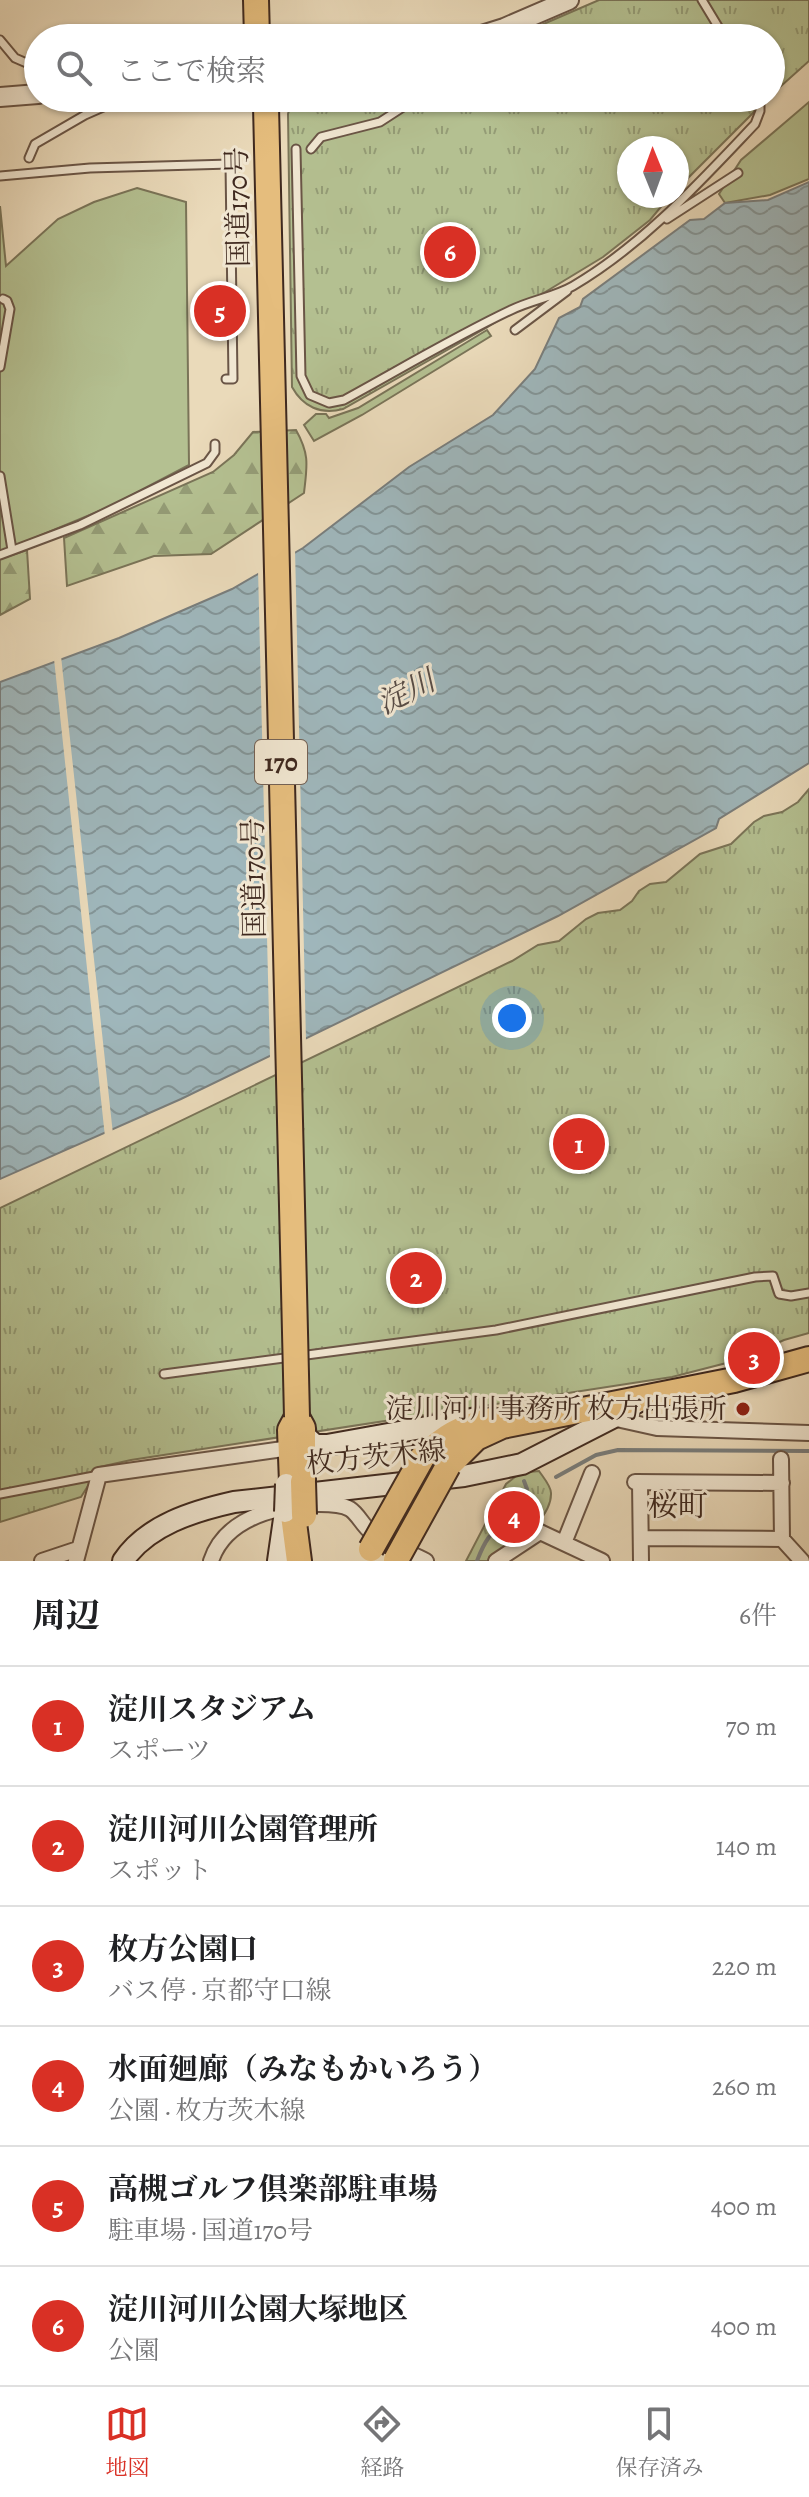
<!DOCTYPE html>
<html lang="ja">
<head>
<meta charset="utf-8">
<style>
	:root { --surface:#fff; --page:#f2f2f2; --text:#202124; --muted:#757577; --line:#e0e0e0; --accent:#d93025 }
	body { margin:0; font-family:Alegreya,"Noto Serif JP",serif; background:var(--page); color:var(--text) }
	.compass { position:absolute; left:617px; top:136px; width:72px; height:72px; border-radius:50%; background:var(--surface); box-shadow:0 2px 6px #0004; rotate:359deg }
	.you { position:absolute; left:512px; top:1018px; width:28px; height:28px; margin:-20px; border:6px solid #fff; border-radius:50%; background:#1a73e8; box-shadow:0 0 0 12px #1a73e833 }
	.badge { display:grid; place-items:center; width:52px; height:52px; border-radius:50%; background:var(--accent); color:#fff; font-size:26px; font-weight:700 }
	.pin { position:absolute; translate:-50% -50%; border:4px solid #fff; box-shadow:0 2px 8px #0006 }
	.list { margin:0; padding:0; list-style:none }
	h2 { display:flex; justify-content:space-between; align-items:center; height:104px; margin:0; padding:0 32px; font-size:34px }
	h2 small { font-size:26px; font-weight:400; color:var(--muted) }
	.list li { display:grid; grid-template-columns:52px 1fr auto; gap:24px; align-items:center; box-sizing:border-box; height:120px; padding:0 32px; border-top:2px solid var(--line) }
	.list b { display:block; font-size:30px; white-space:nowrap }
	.list p { margin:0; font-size:26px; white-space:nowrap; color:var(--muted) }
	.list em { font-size:26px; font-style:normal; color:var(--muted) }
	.icon { flex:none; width:44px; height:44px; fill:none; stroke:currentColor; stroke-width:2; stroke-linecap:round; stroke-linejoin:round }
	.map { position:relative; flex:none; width:809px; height:1561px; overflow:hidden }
	.search { position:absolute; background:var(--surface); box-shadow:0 2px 6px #0004; left:24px; right:24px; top:24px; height:88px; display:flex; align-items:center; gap:20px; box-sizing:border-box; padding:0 28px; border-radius:44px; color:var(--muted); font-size:30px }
	.sheet { height:824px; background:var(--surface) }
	nav { display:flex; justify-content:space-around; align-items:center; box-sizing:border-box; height:112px; border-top:2px solid var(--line); background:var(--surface); font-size:22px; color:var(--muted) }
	nav a { display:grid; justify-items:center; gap:4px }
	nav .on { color:var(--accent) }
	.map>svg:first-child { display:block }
</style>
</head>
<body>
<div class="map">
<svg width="809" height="1561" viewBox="0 0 809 1561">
	<defs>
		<pattern id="forest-firs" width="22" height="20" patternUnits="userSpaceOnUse" patternTransform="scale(2)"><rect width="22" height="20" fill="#b4c091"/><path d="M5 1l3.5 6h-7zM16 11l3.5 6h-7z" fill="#949c76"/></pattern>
		<pattern id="park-tufts" width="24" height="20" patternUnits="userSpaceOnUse" patternTransform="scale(2)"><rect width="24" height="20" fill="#b4c091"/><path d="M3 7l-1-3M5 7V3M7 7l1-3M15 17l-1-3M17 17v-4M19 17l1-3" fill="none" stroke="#949c76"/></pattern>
		<pattern id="water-waves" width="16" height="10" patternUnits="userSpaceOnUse" patternTransform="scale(2)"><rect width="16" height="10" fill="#9fb7bc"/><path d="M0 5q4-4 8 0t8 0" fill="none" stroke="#839598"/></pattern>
	</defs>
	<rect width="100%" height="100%" fill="#eadaba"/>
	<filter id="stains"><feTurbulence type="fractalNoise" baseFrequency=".0025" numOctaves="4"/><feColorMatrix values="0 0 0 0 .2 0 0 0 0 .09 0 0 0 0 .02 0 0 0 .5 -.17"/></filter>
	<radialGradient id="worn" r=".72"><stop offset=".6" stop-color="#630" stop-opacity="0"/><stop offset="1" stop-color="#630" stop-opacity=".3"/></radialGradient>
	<path fill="#b4c091" stroke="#7a7458" stroke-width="2" d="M809,102V179L770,195L725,203L719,194L741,160Z
		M137,188L186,202L189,465L109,507L0,552V206L6,266L58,219L94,202Z
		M487,330L491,336L362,415L314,441L304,425L316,414H326L329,418L358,408Z"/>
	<path fill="url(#forest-firs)" stroke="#7a7458" stroke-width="2" d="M296,430C310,455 307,466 304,493L211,554L154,556L67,586L64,538L213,472L234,455L253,432Z
		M27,550L30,599L0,615V559Z"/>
	<path fill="url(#park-tufts)" stroke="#7a7458" stroke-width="2" d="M599,0H809V61L771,95V38H511Z
		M297,98H768L677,189V148H629V196H670L650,220L603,257L486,328L343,409C321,415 303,407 292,387L288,114L291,104Z
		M809,789V1333L784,1340L742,1359L672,1377L131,1460L100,1467L81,1497L0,1522V1208L512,961L538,945L559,941L586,919L598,913L620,910L632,901L639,891L650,884L666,882L700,854L731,844L754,822L764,816L782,812L798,802Z
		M539,1471C543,1477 551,1486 551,1493C552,1520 512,1545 494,1561H466L506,1484L520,1473Z"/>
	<path fill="url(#water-waves)" stroke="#797e7d" stroke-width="2" d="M809,182V763L719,819L716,828L558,916L181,1099L0,1179V682L119,638L232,589L303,548L409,467L493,415L535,369L559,318L580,307L583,299L690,220L704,219L725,203L768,200Z"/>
	<path fill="#eadaba" d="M295,548L306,1041L270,1059L258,569Z
		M61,656L113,1134L105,1137L54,659Z"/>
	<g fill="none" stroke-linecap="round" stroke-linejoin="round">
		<path stroke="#797e7d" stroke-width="4" d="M556,1477L596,1455L618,1450L809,1451
			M477,1561C480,1553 484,1544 489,1537C504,1520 519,1510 527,1489L524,1481"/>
		<g stroke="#6a5546" stroke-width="11">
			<path id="service" d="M702,0L725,38
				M0,40L15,58L38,68
				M296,149L301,376L310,395L329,403L344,400C399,370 454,337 511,310C531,300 554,297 573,286C644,244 699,183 755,124L760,111V98
				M311,149L321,137L380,122L417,98
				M29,158L35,144L85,115L110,104V98
				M0,176L90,168L230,164L233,379H226
				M667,219L738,173
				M515,330L567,291
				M0,367L10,309L7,301L3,299
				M0,476L12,550
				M0,555L80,525L207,463L215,452V444
				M164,1374L496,1330L755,1277L773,1276L779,1294L791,1296L809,1293
				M0,1494L99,1475"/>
		</g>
		<g stroke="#6a5546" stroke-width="18">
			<path id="minor" d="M612,1418L657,1428L809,1433
				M781,1459L782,1539L802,1561
				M635,1482L782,1483
				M640,1482L641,1561
				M642,1538L782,1539
				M564,1543L592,1473
				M42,1561L78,1549
				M76,1561L99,1475L290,1448
				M211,1561C225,1518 274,1507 313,1504C324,1504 340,1503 350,1509C358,1514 363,1526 371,1532C387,1544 408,1552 426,1561
				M496,1561L540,1532L602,1561"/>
		</g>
		<g stroke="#6a5546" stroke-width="22">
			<path id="tertiary" d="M472,38L504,28L569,0
				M0,97L38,94"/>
		</g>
		<g stroke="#3f291f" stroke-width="24">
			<path id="secondary" d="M304,1435L315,1445H327L477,1418
				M123,1561C147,1525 194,1511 234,1502L464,1476L522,1464L612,1418L639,1401
				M278,1561L285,1512"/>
		</g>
		<g stroke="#3f291f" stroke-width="28">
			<path id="primary" d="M422,1458C446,1435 459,1428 492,1420
				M448,1466L476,1438L502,1426L734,1380L809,1359"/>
		</g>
		<g stroke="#3f291f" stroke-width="28">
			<path id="trunk" d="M256,0L257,38
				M292,1483L290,1430L297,1417L303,1428V1482
				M293,1515L299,1561"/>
		</g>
		<use href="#service" stroke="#f1e7d2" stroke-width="7"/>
		<use href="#minor" stroke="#f1e7d2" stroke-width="14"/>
		<use href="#tertiary" stroke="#f1e7d2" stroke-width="18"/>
		<use href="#secondary" stroke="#f1e7d2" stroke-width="20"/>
		<use href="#primary" stroke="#e5bd7d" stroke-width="24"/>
		<use href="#trunk" stroke="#e5bd7d" stroke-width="24"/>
		<g stroke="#3f291f" stroke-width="24" stroke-linecap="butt">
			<path id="secondary-bridge" d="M285,1512L286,1484"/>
		</g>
		<g stroke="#3f291f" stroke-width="28" stroke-linecap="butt">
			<path id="primary-bridge" d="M371,1549L422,1458
				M396,1560L448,1466"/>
		</g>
		<g stroke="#3f291f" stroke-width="28" stroke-linecap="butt">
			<path id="trunk-bridge" d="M266,106L297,1417
				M303,1482L304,1515"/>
		</g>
		<use href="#secondary-bridge" stroke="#f1e7d2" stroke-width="20"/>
		<use href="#primary-bridge" stroke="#e5bd7d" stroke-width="24"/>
		<use href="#trunk-bridge" stroke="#e5bd7d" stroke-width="24"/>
	</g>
	<circle fill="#8f2418" stroke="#f1e7d2" stroke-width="3" cx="743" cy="1409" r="8"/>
	<g text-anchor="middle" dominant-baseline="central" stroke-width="6" stroke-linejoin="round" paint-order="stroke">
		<rect fill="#f1e7d2" stroke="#746255" stroke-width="2" x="255" y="740" width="52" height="44" rx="6"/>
		<g font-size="26" font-weight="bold" fill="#3f291f">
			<text x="281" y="762">170</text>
		</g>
		<g font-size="28" fill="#3f291f" stroke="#f1e7d2">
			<text transform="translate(238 207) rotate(-91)">国道170号</text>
			<text transform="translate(254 878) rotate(-91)">国道170号</text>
			<text transform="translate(376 1457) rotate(-6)">枚方茨木線</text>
		</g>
		<g font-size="28" fill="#3f291f" stroke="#f1e7d2" text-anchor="end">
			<text x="727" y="1409">淀川河川事務所 枚方出張所</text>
		</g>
		<g font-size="30" font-style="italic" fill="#574c46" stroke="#f1e7d2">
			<text transform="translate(406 692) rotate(-27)">淀川</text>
		</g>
		<g font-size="30" fill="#3f291f" stroke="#f1e7d2">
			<text x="678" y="1506">桜町</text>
		</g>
	</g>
	<rect width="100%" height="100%" filter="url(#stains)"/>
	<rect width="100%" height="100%" fill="url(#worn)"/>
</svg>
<svg class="compass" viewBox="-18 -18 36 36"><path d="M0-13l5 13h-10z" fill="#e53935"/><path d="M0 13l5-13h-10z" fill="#757577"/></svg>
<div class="you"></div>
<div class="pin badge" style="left:579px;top:1144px">1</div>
<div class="pin badge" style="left:416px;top:1278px">2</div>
<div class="pin badge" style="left:754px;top:1358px">3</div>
<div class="pin badge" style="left:514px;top:1517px">4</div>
<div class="pin badge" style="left:220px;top:311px">5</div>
<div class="pin badge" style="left:450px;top:252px">6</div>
<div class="search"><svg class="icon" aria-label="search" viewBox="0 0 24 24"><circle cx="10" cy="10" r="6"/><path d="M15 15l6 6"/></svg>ここで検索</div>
</div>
<section class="sheet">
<h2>周辺<small>6件</small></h2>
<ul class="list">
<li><span class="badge">1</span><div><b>淀川スタジアム</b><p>スポーツ</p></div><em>70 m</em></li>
<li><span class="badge">2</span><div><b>淀川河川公園管理所</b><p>スポット</p></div><em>140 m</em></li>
<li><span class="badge">3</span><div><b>枚方公園口</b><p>バス停 · 京都守口線</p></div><em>220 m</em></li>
<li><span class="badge">4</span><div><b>水面廻廊（みなもかいろう）</b><p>公園 · 枚方茨木線</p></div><em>260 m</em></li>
<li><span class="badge">5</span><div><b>高槻ゴルフ倶楽部駐車場</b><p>駐車場 · 国道170号</p></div><em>400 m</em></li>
<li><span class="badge">6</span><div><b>淀川河川公園大塚地区</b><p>公園</p></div><em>400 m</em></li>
</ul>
</section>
<nav>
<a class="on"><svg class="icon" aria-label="map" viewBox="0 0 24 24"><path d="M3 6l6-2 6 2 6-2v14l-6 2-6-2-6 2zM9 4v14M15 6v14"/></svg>地図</a>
<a><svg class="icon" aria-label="directions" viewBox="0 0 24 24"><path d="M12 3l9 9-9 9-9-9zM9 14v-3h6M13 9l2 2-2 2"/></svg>経路</a>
<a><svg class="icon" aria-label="saved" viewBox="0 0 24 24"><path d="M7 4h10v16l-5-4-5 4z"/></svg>保存済み</a>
</nav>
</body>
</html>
